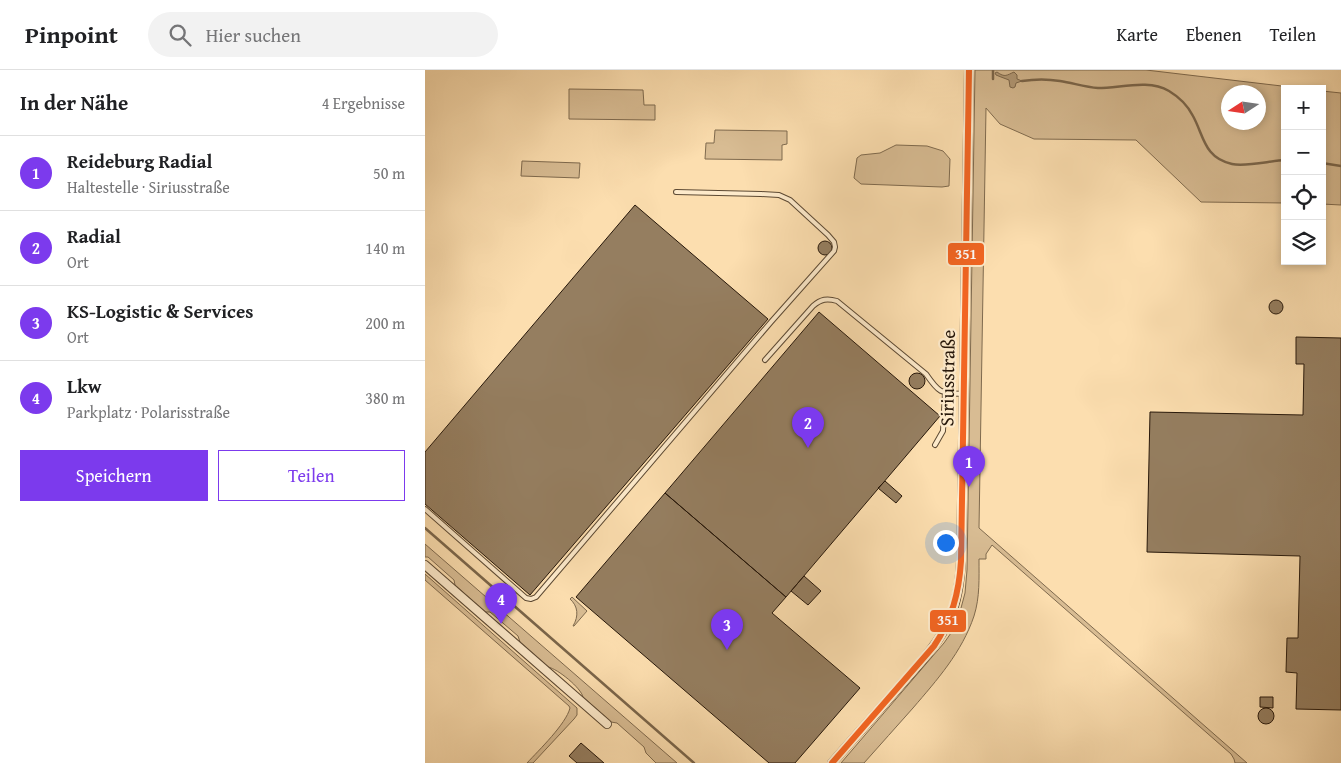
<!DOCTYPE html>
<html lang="de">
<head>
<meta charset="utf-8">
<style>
	:root { --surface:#fff; --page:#f2f2f2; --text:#202124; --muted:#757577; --line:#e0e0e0; --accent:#7c3aed }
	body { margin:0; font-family:"Gentium Book Plus",serif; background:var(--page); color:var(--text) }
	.controls { position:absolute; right:15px; top:15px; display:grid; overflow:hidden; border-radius:0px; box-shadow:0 2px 8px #0003 }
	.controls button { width:45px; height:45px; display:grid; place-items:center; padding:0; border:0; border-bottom:1px solid var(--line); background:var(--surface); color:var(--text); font:25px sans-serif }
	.compass { position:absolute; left:796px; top:15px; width:45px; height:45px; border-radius:50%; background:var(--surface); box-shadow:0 2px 8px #0003; rotate:258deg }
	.you { position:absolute; left:520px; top:472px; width:18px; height:18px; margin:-12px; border:4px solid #fff; border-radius:50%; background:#1a73e8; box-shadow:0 0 0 8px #1a73e833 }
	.badge { display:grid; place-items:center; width:32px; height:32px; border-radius:50%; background:var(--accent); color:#fff; font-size:16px; font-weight:700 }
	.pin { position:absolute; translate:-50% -41px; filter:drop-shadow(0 1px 2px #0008) }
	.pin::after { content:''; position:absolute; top:26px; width:18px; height:15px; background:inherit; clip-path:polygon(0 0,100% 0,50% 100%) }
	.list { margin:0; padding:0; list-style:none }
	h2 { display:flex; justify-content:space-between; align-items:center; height:65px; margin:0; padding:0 20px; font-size:21px }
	h2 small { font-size:16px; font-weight:400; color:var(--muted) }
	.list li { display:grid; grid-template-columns:32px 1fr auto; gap:15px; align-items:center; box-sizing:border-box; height:75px; padding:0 20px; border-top:1px solid var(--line) }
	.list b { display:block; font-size:19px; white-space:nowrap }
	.list p { margin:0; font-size:16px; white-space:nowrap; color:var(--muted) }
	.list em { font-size:16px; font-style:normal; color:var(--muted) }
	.actions { display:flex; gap:10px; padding:15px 20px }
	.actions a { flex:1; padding:11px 0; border:1px solid var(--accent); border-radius:0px; text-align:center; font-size:18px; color:var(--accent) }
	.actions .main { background:var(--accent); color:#fff }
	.icon { flex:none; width:28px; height:28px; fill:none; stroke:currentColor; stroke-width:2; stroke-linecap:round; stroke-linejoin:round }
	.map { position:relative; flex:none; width:916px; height:693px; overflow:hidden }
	header { display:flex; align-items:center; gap:30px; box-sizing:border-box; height:70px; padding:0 25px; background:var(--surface); border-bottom:1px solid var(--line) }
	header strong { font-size:24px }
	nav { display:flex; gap:28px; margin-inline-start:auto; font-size:18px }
	.search { width:350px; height:45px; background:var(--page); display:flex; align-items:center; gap:12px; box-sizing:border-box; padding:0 18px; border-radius:28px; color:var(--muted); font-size:19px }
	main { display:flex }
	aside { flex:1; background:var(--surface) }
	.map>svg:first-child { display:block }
</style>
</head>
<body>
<header>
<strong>Pinpoint</strong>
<div class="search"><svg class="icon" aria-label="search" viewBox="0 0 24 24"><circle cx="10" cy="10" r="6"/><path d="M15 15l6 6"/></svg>Hier suchen</div>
<nav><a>Karte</a><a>Ebenen</a><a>Teilen</a></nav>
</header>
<main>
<aside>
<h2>In der Nähe<small>4 Ergebnisse</small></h2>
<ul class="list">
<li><span class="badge">1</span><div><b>Reideburg Radial</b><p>Haltestelle · Siriusstraße</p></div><em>50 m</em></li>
<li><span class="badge">2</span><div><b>Radial</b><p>Ort</p></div><em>140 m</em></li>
<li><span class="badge">3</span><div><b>KS-Logistic &amp; Services</b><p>Ort</p></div><em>200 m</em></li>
<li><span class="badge">4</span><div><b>Lkw</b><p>Parkplatz · Polarisstraße</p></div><em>380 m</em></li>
</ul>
<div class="actions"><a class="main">Speichern</a><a>Teilen</a></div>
</aside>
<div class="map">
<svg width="916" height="693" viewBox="0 0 916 693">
	<rect width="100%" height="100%" fill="#fcdeaf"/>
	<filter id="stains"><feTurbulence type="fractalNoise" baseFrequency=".004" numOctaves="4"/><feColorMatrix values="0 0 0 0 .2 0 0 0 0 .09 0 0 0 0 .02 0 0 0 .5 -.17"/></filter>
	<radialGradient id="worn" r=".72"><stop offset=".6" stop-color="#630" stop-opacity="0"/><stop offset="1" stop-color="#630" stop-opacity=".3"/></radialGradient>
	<path fill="#d8bc93" stroke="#7f6a4e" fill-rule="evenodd" d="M550,0H721L882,19H860V133L776,132L711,70L609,69L575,54L561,38L554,458L822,693H810L809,689L806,684L567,475L561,484V489H554C554,508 555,527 549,546C537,582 512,610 488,638C472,656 455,675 439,693H416L519,573L526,563L536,538L540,523L542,500ZM804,22H834V52H804Z
		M144,19L218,20L219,35H230V50L144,49Z
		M897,21L916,23V135L897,134Z
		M290,60L362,61V74L357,75V90L280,89L281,73H289Z
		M471,75L502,76L518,81L525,89L524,116L517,117L436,114L429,108L432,88L436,85L455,83Z
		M97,91L155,93L154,108L96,106Z
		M0,474L252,693H231L221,683L219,677L192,653L186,652L158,627C156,618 133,599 123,597L95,572L93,566L65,542H60L30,515L29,510L3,487H0Z
		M0,504L152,638V645L149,649L108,693H102C114,680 141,654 145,638L144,636L0,510Z
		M147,527L162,541L149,556H148C154,546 153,536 145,529Z"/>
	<path fill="#b39a77" stroke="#7b664b" d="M572,2C580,8 582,5 589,2L592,5V9L597,11L591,13L590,17L588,18L585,17L584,10L576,7L571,5L570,3Z"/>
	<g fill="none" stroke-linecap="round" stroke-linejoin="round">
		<path stroke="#7b664b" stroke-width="2.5" d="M568,9V0
			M597,11C610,9 623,9 635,11C648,13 660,17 673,18C696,18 723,9 744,21C754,27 763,36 768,46C779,66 779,88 807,94C821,97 844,91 860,90
			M897,93L916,96
			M0,458L269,693"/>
	</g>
	<path fill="#957e60" stroke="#26170a" d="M210,135L343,249L105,525L0,434V382Z
		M393 178a7 7 0 1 1 14 0a7 7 0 1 1-14 0Z
		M844 237a7 7 0 1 1 14 0a7 7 0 1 1-14 0Z
		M394,242L515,346L361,527L240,423Z
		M871,267L916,268V640L871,639L872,603L861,602L862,568H873L875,486L722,482L725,342L878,345L879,294H871Z
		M484 311a8 8 0 1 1 16 0a8 8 0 1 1-16 0Z
		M460,411L477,426L471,433L453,418Z
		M240,423L361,527L347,543L435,618L370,693H344L151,527Z
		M379,506L396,521L383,535L366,521Z
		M835,627H848V638L835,637Z
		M833 646a8 8 0 1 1 16 0a8 8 0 1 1-16 0Z
		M156,673L179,693H152L144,686Z"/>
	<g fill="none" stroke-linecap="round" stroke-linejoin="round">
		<g stroke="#5c4933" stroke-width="6">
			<path id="lane" d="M340,290L388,236C396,229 402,228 412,231L501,304C514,323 515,323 538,324
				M510,375L518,361L520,323
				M0,439L101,528L106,529L111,527L346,252L409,181L410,177L409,172L403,165L365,130L354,125L336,124L251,122"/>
		</g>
		<g stroke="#5c4933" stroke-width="10">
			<path id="street" d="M0,495L182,654
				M407,693C429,668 451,643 473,618C492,596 514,575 525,547C533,529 535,511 536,491L544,0"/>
		</g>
		<use href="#lane" stroke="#fdeacb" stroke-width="4"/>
		<use href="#street" stroke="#fdeacb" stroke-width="8"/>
		<g stroke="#fdeacb" stroke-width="10">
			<path id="bus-1" d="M407,693L509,576C527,549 534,523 536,491L544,0"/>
		</g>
		<use href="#bus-1" stroke="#f26522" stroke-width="6"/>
	</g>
	<g text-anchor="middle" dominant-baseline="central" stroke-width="4.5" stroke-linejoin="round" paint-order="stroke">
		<g font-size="19" fill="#26170a" stroke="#fdeacb">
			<text transform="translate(522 308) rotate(-89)">Siriusstraße</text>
		</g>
	</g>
	<g stroke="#fdeacb" stroke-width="2">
		<rect x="522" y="172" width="38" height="24" rx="5" fill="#f26522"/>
		<rect x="504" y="539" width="38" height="24" rx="5" fill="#f26522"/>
	</g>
	<g font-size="14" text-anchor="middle" font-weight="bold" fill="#fff">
		<text x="541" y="189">351</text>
		<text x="523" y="555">351</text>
	</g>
	<rect width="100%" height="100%" filter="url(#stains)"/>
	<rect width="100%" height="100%" fill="url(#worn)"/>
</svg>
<div class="controls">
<button>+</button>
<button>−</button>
<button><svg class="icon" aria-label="locate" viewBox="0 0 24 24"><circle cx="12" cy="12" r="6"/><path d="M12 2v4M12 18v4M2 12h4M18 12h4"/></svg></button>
<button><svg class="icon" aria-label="layers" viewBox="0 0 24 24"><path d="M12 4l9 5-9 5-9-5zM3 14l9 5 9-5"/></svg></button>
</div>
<svg class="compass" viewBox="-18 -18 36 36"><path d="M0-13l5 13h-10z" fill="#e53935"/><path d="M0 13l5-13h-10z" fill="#757577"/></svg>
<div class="you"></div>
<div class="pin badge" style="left:544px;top:417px">1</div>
<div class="pin badge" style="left:383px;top:378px">2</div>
<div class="pin badge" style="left:302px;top:580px">3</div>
<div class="pin badge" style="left:76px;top:554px">4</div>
</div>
</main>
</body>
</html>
